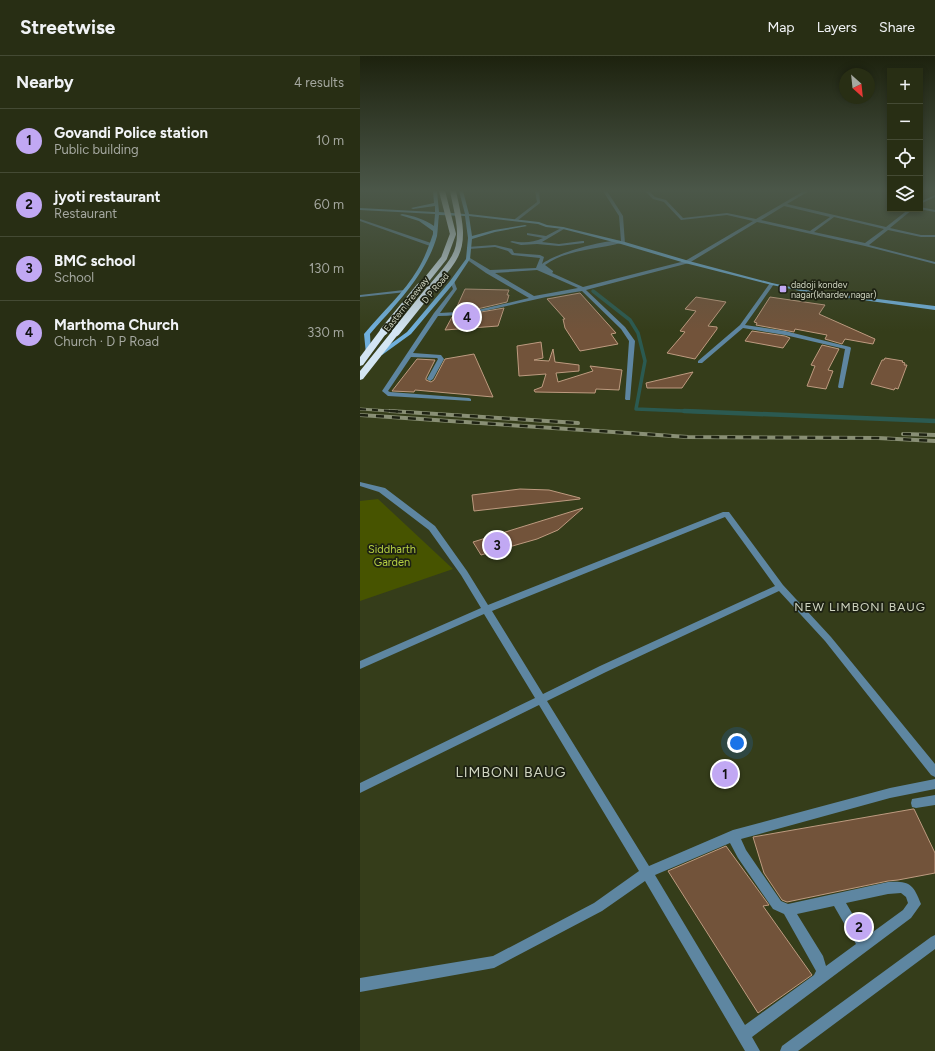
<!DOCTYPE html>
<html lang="en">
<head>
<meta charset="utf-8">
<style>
	:root { --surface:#282e14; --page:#30361d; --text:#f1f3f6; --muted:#a5a8a0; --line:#444a34; --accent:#c1a8f3 }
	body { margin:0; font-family:Figtree,sans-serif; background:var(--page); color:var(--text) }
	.controls { position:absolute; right:12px; top:12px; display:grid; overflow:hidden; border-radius:0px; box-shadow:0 2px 6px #0003 }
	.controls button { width:36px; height:36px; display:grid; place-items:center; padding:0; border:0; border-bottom:1px solid var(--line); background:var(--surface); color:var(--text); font:20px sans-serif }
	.compass { position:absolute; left:479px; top:12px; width:36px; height:36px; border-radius:50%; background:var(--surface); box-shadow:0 2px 6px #0003; rotate:153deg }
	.you { position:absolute; left:377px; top:687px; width:14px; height:14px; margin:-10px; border:3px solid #fff; border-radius:50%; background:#1a73e8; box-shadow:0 0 0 6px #1a73e833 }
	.badge { display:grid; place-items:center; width:26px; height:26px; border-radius:50%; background:var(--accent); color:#111; font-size:13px; font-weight:700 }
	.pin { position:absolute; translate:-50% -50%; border:2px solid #fff; box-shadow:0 1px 4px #0006 }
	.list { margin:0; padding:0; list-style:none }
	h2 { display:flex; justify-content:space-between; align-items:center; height:52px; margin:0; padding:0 16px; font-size:17px }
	h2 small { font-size:13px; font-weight:400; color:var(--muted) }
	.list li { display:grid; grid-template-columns:26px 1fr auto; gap:12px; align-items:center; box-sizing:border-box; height:64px; padding:0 16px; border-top:1px solid var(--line) }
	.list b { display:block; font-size:15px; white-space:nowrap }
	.list p { margin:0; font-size:13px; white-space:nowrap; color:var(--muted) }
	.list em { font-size:13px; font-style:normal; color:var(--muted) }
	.icon { flex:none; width:22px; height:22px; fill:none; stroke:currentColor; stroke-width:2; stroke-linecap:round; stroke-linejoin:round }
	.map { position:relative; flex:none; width:575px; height:995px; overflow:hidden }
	header { display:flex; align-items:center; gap:24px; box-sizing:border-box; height:56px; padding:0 20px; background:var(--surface); border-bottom:1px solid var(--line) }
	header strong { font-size:19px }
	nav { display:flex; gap:22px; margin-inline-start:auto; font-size:14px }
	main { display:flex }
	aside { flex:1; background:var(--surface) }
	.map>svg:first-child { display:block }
</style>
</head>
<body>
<header>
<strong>Streetwise</strong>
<nav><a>Map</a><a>Layers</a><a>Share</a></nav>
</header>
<main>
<aside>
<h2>Nearby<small>4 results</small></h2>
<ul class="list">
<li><span class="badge">1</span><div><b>Govandi Police station</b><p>Public building</p></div><em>10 m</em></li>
<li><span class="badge">2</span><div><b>jyoti restaurant</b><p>Restaurant</p></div><em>60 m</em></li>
<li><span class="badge">3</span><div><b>BMC school</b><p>School</p></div><em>130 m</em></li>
<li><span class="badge">4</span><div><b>Marthoma Church</b><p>Church · D P Road</p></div><em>330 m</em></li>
</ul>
</aside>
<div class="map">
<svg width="575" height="995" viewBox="0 0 575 995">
	<rect width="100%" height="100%" fill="#353d1a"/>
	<path fill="#475400" d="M18,443L93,513L0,545V445Z"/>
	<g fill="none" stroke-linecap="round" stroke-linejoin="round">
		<path stroke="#2b5a51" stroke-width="3.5" d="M233,235L270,264L278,277L285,305L276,353L349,356"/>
		<path stroke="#2b5a51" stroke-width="4.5" d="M324,355L575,365"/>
	</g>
	<path fill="#72533a" stroke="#be9b80" d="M105,233L149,234L147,239H149L147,246L113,254L95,255Z
		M220,237L256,277L251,278L258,288L220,295L205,272L203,263H205L187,243Z
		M336,241L366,246L348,270L357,271V273L335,303L307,297L325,276L320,275L336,255L325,253Z
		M410,241L465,249L459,258L515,283L513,288L485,283L482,288L465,283L467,279L435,273L434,276L396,269L397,267L394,266Z
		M144,252L138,270L85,274L92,261Z
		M392,275L425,280L430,282L423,292L385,285Z
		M181,286L183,302L174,304L189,305L193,293L195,306L219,309V315L196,317L198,326L233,315L230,310L262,314L259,334L236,333L235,337L175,336L174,334L182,331L186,318L159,320L157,290Z
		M462,289L479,293L468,314L473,315L466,333L447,330L455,310L451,309Z
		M114,298L133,341L55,334L54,336L32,335L57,303L75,304L66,322V324L71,326L74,324L85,303Z
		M525,302L543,305L542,306L545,307L544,309H547L538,333L535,332L534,334L511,328L522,304H524Z
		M333,316L322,332H287L286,327Z
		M160,433L189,434L220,442V443L114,455L112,439Z
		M223,452L198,474L177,483L121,499L113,486Z
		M553,753H554L575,797V817L538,824L528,825L427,846L422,844L404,817L393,781Z
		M366,790L409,849L403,850L452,919L398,957L308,815Z"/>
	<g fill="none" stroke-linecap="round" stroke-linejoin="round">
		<path fill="#5e86a1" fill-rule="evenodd" d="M175,135H179L180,147L157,165H155V163L177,146Z
			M243,135H247L263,160L265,188H261V187C236,194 207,193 185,209L193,215V216L192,217L223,231L325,205L393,165L367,159L321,164L304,146L293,143L285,135H289L295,141L306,144L323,162L367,157L396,163L444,135H449L427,148L526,171L549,153H553L530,172L561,179H575V181H561L528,174L509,189L575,206V208L505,190L397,166L329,207L226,234L265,271L275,285L270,344H266L265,343L269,285L261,273L222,235C206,238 189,240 173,244C141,251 111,260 78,260L53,297L81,299L84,303L73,323L70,325L67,323L78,303L77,302L51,301L28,335L30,336L109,342L111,343V345L28,340L22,335L74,257L93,233L90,225H94L97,233L80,257L113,255L169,242L126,217L106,203L110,202L130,214L176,212L180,202L152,199L148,195L135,191L109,193H107V191L135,189L152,193L154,197L180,199L184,201L182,208C194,198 245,183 261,185L259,160ZM424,150L470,161L450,175L401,164ZM474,161L524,173L505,187L454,176ZM177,214L218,232L174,240L135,217Z
			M575,139V141L560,148V146Z
			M560,151L575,154V156L559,153Z
			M0,163L74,188V189L70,190L0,165Z
			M203,171L205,172L204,173L182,186L199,188L222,185H224V187L199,190L177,188L161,189L150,186L152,185C163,187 172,187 183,182L167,179V177L186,180Z
			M410,227L414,228L385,269L425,275L490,291L491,292L483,332H479L478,331L485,293L425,279L383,272L342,307H338V305L380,269Z
			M44,234L46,235V236L0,241V239Z
			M0,426L25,432L75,470L107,515L128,549L363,456H369L423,529L471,581L575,708V721L571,719L465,585L419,535L246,616L187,645L289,810L373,774L530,732L575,723V733L530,742L381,783L386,794L421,845L428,848L528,826C550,825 553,828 561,848L551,862L392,981L400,995H385L285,825L242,855L134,912L0,936V922L133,900L234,847L279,815L179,649L0,737V727L175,642L124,558L0,613V605L121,552L101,519L69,474L19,436L0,430ZM365,461L415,530L240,610L183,638L132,555ZM370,787L378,802L413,853L424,858L456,915L454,919L385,969L295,819ZM541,837L546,841L548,847L543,854L506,881L486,847L528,838ZM474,850L496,888L466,910L463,900L437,858Z
			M575,739V749L556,752L552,751L551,747L552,743Z
			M575,879V893L438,995H420L422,990L571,881Z"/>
		<path fill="#70b0dc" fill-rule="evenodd" d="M73,135H77L79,156L105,158L99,135H103L109,158L179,166L187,169L203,171L265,186L329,205L412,227L445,234L575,250V254L445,236L412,229L325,207L261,188L203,173L186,171L178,168L109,160L112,180L134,174L165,169L167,170L135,176L112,183L110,203L94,227L51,278L22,299H18V297L47,276L90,225L106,203L108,182L105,160L79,159C78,166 78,173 77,180C66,219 36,248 10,278L11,297L6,298L4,278C22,256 44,237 58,213C65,201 69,190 73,178V175L59,165L40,159L42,158C54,160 64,163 74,170L75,158L0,154V152L75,156V150L53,153L51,152L74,147Z"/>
		<path fill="#d3e5f3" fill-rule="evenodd" d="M21,273H27L28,275L3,309L0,310V301Z
			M33,274H39L40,276L3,323L0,324V315Z"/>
		<g stroke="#898f75" stroke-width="3">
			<path id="rail-far1" d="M0,353L45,356"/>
		</g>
		<g stroke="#898f75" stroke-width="4">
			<path id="rail" d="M30,355L218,367
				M0,359L328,381L518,382L575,385
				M543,378L575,379"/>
		</g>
		<use href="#rail-far1" stroke="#1e2213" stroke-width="2" stroke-dasharray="6" stroke-linecap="butt"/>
		<use href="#rail" stroke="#1e2213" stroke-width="2.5" stroke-dasharray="8" stroke-linecap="butt"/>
		<path stroke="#d3e5f3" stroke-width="6" d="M60,232L84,202L93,178L82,135
			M71,232C78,222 88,213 94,202C106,182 97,156 93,135"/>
		<path stroke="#d3e5f3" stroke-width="8" d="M24,275L60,231
			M36,276L72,231"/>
	</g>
	<linearGradient id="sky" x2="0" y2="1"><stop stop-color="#1d220e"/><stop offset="0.49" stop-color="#4b5749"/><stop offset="1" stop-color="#4b5749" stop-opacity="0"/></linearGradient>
	<rect width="575" height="275" fill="url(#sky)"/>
	<rect fill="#c1a8f3" stroke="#1e2213" stroke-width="1.5" x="419" y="229" width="8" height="8" rx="2"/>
	<g text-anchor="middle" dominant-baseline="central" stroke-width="3.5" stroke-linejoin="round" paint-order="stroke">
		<g font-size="9" fill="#d0d5c1" stroke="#1e2213" text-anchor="start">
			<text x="431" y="228">dadoji kondev<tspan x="431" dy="10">nagar(khardev nagar)</tspan></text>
		</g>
		<g font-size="9" fill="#d0d5c1" stroke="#1e2213">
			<text transform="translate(75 232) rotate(-50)">D P Road</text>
			<text transform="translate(46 248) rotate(-52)">Eastern Freeway</text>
		</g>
		<g font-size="11" fill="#b5cf42" stroke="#1e2213">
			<text x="32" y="493">Siddharth<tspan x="32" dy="13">Garden</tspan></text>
		</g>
		<g font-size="12" letter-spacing="1" fill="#d0d5c1" stroke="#1e2213">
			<text x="500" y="551">NEW LIMBONI BAUG</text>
		</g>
		<g font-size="14" letter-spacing="1" fill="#d0d5c1" stroke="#1e2213">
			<text x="151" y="716">LIMBONI BAUG</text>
		</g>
	</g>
</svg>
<div class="controls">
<button>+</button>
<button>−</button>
<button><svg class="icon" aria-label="locate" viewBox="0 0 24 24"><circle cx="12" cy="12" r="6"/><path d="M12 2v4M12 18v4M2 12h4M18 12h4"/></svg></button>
<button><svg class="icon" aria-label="layers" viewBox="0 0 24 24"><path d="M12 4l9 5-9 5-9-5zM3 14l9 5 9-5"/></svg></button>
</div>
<svg class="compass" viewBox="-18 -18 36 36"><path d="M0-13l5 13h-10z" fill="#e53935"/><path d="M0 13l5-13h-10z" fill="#a5a8a0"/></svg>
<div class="you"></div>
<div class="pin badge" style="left:365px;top:718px">1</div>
<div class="pin badge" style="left:499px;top:871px">2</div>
<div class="pin badge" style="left:137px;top:489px">3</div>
<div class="pin badge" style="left:107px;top:261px">4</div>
</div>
</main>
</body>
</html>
